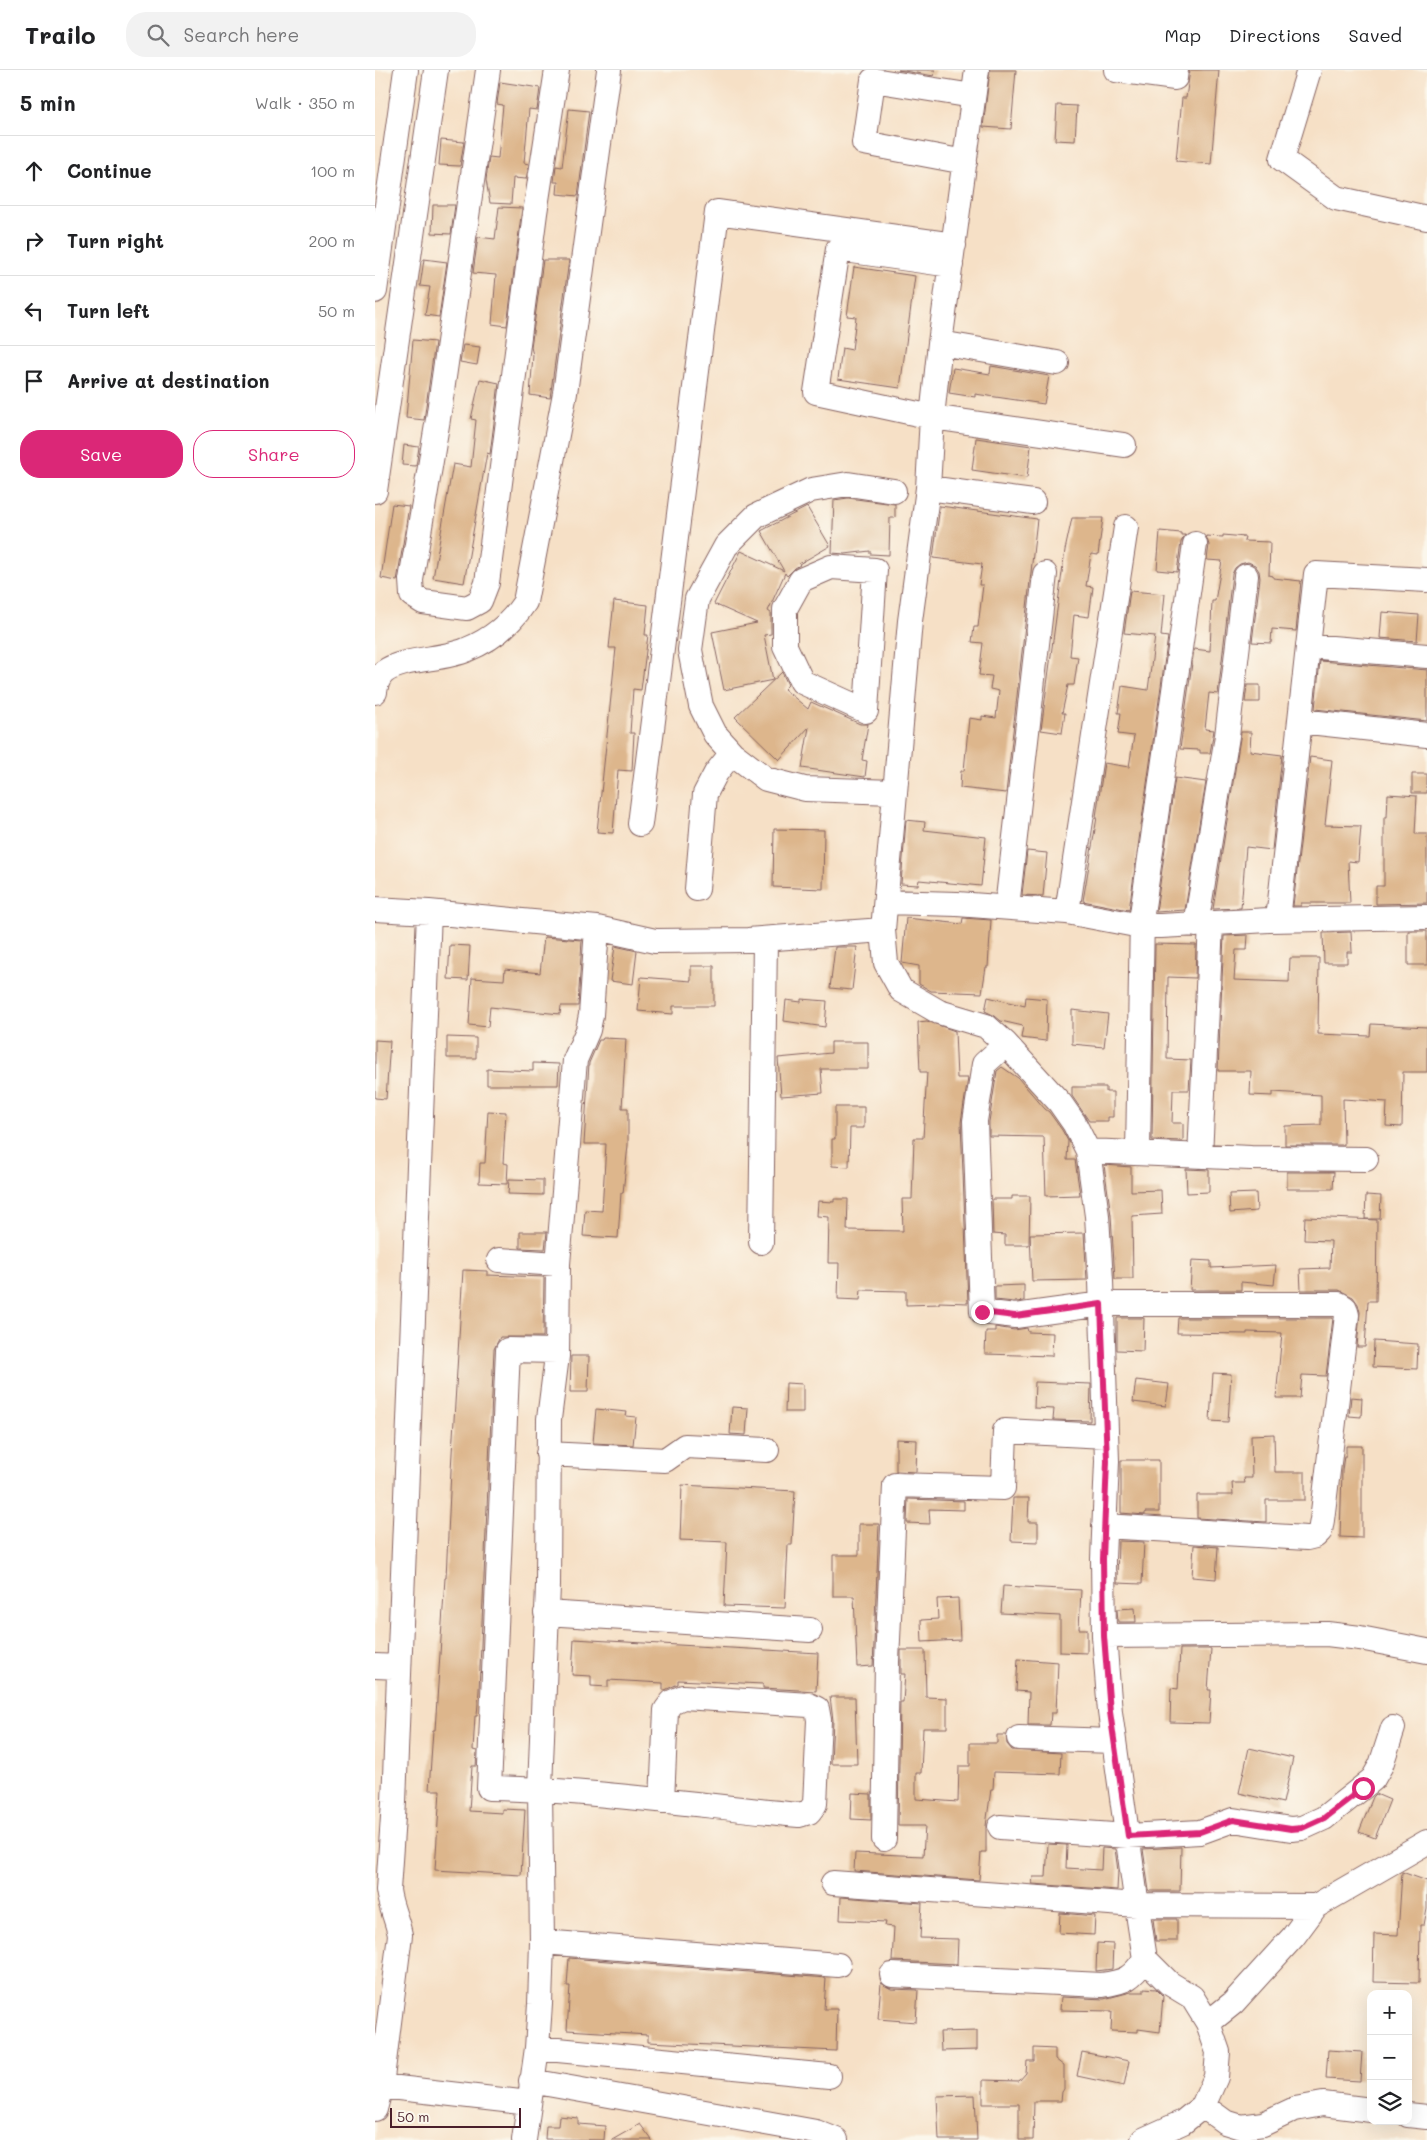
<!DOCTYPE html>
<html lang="en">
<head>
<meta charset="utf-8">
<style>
	:root { --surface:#fff; --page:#f2f2f2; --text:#202124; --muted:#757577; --line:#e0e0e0; --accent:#db2777 }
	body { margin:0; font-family:Mali,sans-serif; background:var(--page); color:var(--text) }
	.controls { position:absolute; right:15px; bottom:15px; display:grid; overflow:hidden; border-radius:10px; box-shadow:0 5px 20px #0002 }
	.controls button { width:45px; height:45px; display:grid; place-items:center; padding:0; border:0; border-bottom:1px solid var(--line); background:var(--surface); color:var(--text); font:25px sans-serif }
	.scale { position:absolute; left:15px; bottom:12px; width:131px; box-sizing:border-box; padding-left:5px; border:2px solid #4a1f2b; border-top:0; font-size:14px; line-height:18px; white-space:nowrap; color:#4a1f2b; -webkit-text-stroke:4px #fbf7ec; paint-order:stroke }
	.stop { position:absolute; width:15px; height:15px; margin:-11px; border:4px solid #db2777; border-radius:50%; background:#fff }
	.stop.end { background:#db2777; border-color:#fff; box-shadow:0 1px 5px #0008 }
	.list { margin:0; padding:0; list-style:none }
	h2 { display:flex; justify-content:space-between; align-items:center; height:65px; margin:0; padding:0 20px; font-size:21px }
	h2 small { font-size:16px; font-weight:400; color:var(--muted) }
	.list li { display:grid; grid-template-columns:32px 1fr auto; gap:15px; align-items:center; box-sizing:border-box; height:70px; padding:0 20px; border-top:1px solid var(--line) }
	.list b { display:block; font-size:19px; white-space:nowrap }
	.list em { font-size:16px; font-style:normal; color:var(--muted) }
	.actions { display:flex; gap:10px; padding:15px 20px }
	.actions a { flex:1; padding:11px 0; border:1px solid var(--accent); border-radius:20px; text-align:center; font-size:18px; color:var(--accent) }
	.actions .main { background:var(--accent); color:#fff }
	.icon { flex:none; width:28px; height:28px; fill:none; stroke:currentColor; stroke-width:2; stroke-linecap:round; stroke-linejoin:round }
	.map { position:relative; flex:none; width:1052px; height:2070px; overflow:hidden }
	header { display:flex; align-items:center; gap:30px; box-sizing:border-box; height:70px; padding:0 25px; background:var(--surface); border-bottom:1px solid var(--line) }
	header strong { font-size:24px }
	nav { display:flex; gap:28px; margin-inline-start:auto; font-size:18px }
	.search { width:350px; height:45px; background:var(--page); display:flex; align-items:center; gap:12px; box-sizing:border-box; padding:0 18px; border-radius:20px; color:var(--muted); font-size:19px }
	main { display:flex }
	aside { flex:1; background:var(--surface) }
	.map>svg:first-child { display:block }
</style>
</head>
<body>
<header>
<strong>Trailo</strong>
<div class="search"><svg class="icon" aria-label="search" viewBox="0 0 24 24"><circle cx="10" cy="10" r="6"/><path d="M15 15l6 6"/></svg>Search here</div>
<nav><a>Map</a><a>Directions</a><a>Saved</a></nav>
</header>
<main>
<aside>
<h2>5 min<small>Walk · 350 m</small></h2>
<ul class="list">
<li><svg class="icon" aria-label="ahead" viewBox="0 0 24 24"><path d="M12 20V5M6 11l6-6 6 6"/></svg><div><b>Continue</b></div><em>100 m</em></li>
<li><svg class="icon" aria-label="right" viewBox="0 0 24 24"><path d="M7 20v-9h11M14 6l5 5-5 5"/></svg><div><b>Turn right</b></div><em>200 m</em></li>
<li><svg class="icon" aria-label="left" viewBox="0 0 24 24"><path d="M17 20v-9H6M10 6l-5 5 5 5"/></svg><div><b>Turn left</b></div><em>50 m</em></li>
<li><svg class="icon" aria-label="arrive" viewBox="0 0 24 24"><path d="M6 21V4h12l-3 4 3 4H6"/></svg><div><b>Arrive at destination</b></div></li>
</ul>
<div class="actions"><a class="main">Save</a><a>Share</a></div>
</aside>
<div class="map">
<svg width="1052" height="2070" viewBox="0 0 1052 2070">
	<rect width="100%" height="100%" fill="#fbf7ec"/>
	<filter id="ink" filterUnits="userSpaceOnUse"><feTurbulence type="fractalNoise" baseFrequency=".02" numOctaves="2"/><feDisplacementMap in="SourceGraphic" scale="10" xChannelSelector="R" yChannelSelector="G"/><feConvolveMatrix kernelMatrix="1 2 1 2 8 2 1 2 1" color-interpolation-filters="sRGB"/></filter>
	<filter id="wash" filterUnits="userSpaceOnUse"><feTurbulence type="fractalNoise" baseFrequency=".0096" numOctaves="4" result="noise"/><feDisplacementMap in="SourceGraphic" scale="20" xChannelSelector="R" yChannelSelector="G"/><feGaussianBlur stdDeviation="1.12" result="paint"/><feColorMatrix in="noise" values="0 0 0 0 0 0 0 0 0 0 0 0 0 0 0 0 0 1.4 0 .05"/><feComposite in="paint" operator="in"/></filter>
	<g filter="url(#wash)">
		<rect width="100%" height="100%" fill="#f6e0c6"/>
		<g id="blocks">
			<path fill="#ddb68c" d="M523,0H560L559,6Z
				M615,0H641L636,59L608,57Z
				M815,0H844L836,94L801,91L807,28H811Z
				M125,12L165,18L162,40L154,39L149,93L154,94L151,109L138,108L136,134L115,133L111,110L114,87L123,88L128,35L122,34Z
				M682,35L702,36L700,71L680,70Z
				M194,39L214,41L203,126L182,124L183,112H179L181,96L187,97Z
				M66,70L89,72L85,96L64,95Z
				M58,135H80L76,164L57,163Z
				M124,137L147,138L132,256L117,254L121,205L98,203L103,167L120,169Z
				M49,189L72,192L64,247L50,245L55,217L45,216Z
				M168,190H194L175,328L155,325L158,285L156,277Z
				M479,197L540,206L525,318L463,309L467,278L477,280L481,247L472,246Z
				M38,270L60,272L49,350L31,348Z
				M88,275L105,277L102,295L85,292Z
				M616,296L674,306L669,334L600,324V327L574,323L578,298L615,304Z
				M105,309L124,313L115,384L112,383L89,513L58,508L78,394L96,397L101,350L96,349Z
				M601,368L656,376L652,408L597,400Z
				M29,375L44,377L41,396L27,395Z
				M473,428L520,434V448H515L514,485L495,484V481L470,484L457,483L459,430Z
				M17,434L34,436L22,511L6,508Z
				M565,436L662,449L631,723L585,718L586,701H589L594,648L607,650V646L621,648L624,621L615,619L617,606L604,605L608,573L597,572L599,557H603L608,515H604L607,494L558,488Z
				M432,437L455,476L424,494L425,495L420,498L412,506L410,503L393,541L396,543V564L389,565L398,610L349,620L337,562L382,553L339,534L366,481L409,501L386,461Z
				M697,448H728L723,485L716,484L711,516L718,517L714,547L699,545L695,586L703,587L699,615H693L687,643H690L687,663L666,660L690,480Z
				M785,461L806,463V465H810L806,472L802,502L782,500Z
				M848,465L870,467L869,471L895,472L894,505L898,506V508L926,511L921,561L897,559L896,573L877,572L885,508L884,501L880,495L873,492L865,494L860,498L857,504L843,624L834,623L830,659L839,660L835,683H825V680L805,679L819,579L835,581L837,531H840L847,491L832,490L834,475L831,466L848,467Z
				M755,521L790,524L786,566L793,567L754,840L708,831L722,747H721L729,693L754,697L759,666L743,664L746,643H743L747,616L773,620L780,566L749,563Z
				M239,531L273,535L270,565H273L266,620L258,619L255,663H259L257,701L243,700L238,763L222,762L241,578H234Z
				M1007,542L1044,545L1042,571L1005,568Z
				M945,591L1052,600V651L940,639Z
				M407,602L413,615L409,619L433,639L436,632L485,654H493L487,690L492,691L490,707L427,698L434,657L404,690L360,647Z
				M872,615H885V632H870Z
				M866,662H876L875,681L907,685L897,780L871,777L866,838L838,839Z
				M935,687L957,690L950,755L986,756L983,792L973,791L975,833H926V836H918Z
				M1037,704H1052V723H1037Z
				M800,708L831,712L810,840L781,842Z
				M1013,724L1042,726L1040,764H1052V833L1001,834V816H1009V747H1012Z
				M531,750L550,752L549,760L611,767L606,816L544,810L543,815L526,814Z
				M399,759L449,760L448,819L398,817Z
				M652,781L672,783L668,826L647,825Z
				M531,848L587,854L588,848L616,850L613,897H611L607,923L556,921L544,914V896L527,893Z
				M1033,861H1052V895H1033Z
				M976,862L977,882H972V893H949L948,863Z
				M873,865L872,880H861L859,910L914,912L915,888H944L943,964L995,966L996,954L1052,957V1002H1028L1027,1057L1011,1056L1012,1032L968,1029L969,1075H910V1056L946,1055V1025L898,1022V1026L875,1025L876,1001H843L849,866Z
				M169,867L207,870L203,936H186L185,944L115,937L113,957L94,955L97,908L129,910L130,899L165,903Z
				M780,874L821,875L820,908L793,907L792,989L816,990L814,1020H798L797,1053H808V1071L777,1070Z
				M75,875L95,876L93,910L73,909Z
				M240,876L262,881L258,914L235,911Z
				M460,877H482L477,920L455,918Z
				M316,896H339V936H298V944L263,941L266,907L316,911Z
				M613,927L650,936L651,927L672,929L671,971L646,968L648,956L626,951L620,946L610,941Z
				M426,929L452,931L450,957L409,951L411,930L426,932Z
				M697,940L733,944L729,977L697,974Z
				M552,951L580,961L582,1008H593L586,1052L593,1233L564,1232V1234L531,1235V1221L486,1220L485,1230L463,1229L464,1193H453L454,1147L442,1146L443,1131L459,1132V1129H473L472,1160L528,1161L527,1129H537L539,1068H548L552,1002H545L543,952Z
				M72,967L101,968V988H72Z
				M228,968L251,969L247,1038H253V1075L248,1123H246L243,1168L208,1166L210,1140L227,1141L231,1074H209L214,993L224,970H227Z
				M0,970L15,971L11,1029L0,1028Z
				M456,972H493V999H446L448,1023L406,1026L403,988L456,983Z
				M158,993L184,994L183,1015H112V999L158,1001Z
				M627,997L643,1008L670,1039L674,1042L687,1060L693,1071L692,1090H700L705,1125L671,1126L669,1067L614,1066V1052L622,1001Z
				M697,1017H731V1022H738V1047H733V1051H714L697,1026Z
				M460,1037H489V1058H475L474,1097L457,1096V1069H460Z
				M113,1041L131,1042L128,1093L133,1094L132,1114L104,1113L105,1093H110Z
				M729,1095L756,1097V1121L786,1120L787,1144L757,1146L758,1209H740L736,1145Z
				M811,1099L834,1100V1122L812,1123Z
				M912,1102H959L958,1119H912Z
				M134,1109L168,1110V1125L133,1124Z
				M881,1123L882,1141L855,1143L854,1124Z
				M991,1125L1006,1126L1005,1149H990Z
				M637,1126H655L654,1175H630V1165L618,1164L617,1129H637Z
				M930,1147L1002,1150L1001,1231H993L990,1277H982L985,1242L983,1234L978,1227L964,1220H926L925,1199L955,1198L956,1171L929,1170Z
				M145,1162H172L170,1179L145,1178Z
				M709,1163L712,1210L657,1211L655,1164Z
				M817,1190L836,1191V1198L901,1195L899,1215L866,1212V1220H815Z
				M88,1200L112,1201V1205L169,1207L168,1267H125L119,1279L104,1620L102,1646H100L98,1680L102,1681L101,1696H97L94,1741L127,1743V1739L150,1740L146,1805L60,1800L65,1720H54L58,1660H60L70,1508H71L76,1400Z
				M649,1215V1231L640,1232L620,1230V1216Z
				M742,1248H769L768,1281L742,1280Z
				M803,1248H958L951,1306L927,1305L925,1328H901L907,1263L872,1262V1264L802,1263Z
				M620,1257L639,1260L652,1258L653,1262L678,1263L677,1286L610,1284L611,1261H620Z
				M999,1271L1043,1274L1042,1299L998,1297Z
				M196,1286H214L213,1322H195Z
				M838,1303L856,1304L853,1352L835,1351Z
				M761,1310L794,1314L791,1336L758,1332Z
				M660,1312L716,1314L715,1351L678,1350L679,1339L659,1338Z
				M411,1313L428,1314V1342H410Z
				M976,1327L987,1328L986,1347L974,1346Z
				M357,1337L373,1338L371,1365L355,1364Z
				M221,1339L252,1342L251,1346L261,1347L258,1375L218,1373Z
				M899,1364L900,1402H930V1430H891V1452L822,1448V1425H858L857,1413H870L869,1408H877L876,1365Z
				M521,1369L542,1370L541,1402L521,1401Z
				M971,1376H987V1468L965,1467L967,1401L969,1386H971Z
				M746,1390H784V1442H770V1445L746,1443Z
				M307,1415L420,1421L417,1475H413L410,1538L349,1536L352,1472L305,1470Z
				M638,1428H654L653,1452H663V1472L636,1471Z
				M533,1429L589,1431V1440L554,1439L555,1454L532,1453Z
				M484,1454H504L498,1596L482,1597L479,1526H458V1485H484Z
				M743,1471L769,1472L767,1514L742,1513Z
				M819,1475L843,1477L841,1509L817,1507Z
				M628,1516L706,1520L704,1559H712V1583L685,1582V1546L626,1543Z
				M583,1528L585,1570L547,1572L546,1550L563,1549L562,1529Z
				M760,1538L761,1552H743L742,1539Z
				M199,1569L443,1583L441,1621L388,1618V1614L303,1610V1614L290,1620H288V1613L233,1610V1617L216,1616V1606L197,1605Z
				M805,1579H836L833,1620H836L834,1653L795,1652L796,1618L803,1619Z
				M526,1580H550L551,1627L572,1628V1658H548L546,1703H541V1729L583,1732L584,1696H595V1673H622V1665H631L632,1674L637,1680L686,1683L685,1704L619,1702L618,1719H616L611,1756V1782H606L604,1810L479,1801L480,1783L548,1786L550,1756H523L525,1632H528L530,1604H526Z
				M643,1589L683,1592L681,1643H676L675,1655H653L654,1622L641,1621Z
				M455,1627H480L482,1694H456L458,1650Z
				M874,1678L918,1688L908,1733L864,1723Z
				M477,1723L496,1724V1750L476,1749Z
				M1001,1724L1015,1730L1000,1768L984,1762L998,1727Z
				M673,1774L692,1775L691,1798L726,1800L727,1778L740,1779L743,1801L742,1820L657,1814L658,1807H671Z
				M806,1777L805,1821H774L768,1779Z
				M1027,1802L1052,1811V1839L1049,1855H1045L1044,1913L998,1912L999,1864L1023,1865Z
				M466,1827L547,1833L545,1868L583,1869L582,1894L517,1891L519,1857L510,1856L511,1852L465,1850Z
				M685,1843L720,1846L719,1865L684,1863Z
				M778,1849H802V1871H781Z
				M722,1873L738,1874L737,1899L721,1901Z
				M194,1888L451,1908L449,1939H462L461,1981L273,1972V1965L192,1960L195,1916H192Z
				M506,1913L516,1919L543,1920L541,1952L503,1949Z
				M769,1918L781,1919L788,1926L785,1962L763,1959V1962L736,1961L737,1941L685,1940L686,1927L729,1929L756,1922H769Z
				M602,1961V1980L566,1981L565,1962Z
				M659,1978L680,1979V1989L689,1996V2019L687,2022L686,2031H659L658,2070H644V2034H608V2010L644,2011L651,2003L652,1991H659Z
				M953,1980L987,1982L985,2011L951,2009Z
				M707,1982L754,1991L749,2016L702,2006Z
				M600,2025L602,2070H564L562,2026Z
				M184,2046L203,2048V2054L230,2056L229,2070L170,2069L171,2056H183Z
				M265,2054L277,2070H237Z"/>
		</g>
	</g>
	<g filter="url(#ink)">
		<use href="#blocks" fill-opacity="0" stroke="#866361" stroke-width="1"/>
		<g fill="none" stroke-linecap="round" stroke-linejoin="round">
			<g stroke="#866361" stroke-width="26">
				<path id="minor" d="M113,0L63,349L36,510L37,525L48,532L92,538L105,531L112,513L160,143L182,0
					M602,0L565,273L557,347L553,418L535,551L508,860L511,893L526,920L564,942L611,956L631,974L685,1033L699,1053L713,1081L722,1146L726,1211L732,1391L728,1489L729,1566L735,1642L764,1850L770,1889L794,1913L817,1927L833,1953L843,1982L841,2007L828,2036L808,2052L768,2070
					M741,0L800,8L801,0
					M934,0L907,89L961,128L1052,148
					M590,92L489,73L498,10L598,26
					M576,195L463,179L441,322L557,347L749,375
					M0,221L31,0
					M565,273L682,293
					M553,418L658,432
					M0,421L61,0
					M456,497L500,500L491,641L427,612L410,576V539L426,510Z
					M933,576L1052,586
					M0,622C1,614 3,607 9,602C27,588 68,590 91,580C116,570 135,555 150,532L190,323L234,0
					M925,651L1052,665
					M519,722L430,719L391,709L357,683L340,664L326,636L315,580L322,529L351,476L381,446L436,420L473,414L519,421
					M265,754L342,142L579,175
					M322,819L330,724L341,703L357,683
					M511,832L582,834L692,842L766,856H786L894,850L1052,847
					M632,837L670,504
					M0,839L54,842L222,858L216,945L213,960L200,990L183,1194L124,1190
					M692,842L751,457
					M903,850L941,504L1052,510
					M821,855L852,666L871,506
					M222,858L280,871L373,870L508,860
					M631,974L609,994L600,1051L607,1242L640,1246L727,1234H964L970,1238L972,1245L947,1450L945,1461L940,1466L932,1468L729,1456
					M713,1081L876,1088L991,1089
					M763,1083L767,844L820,474
					M825,1086L836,854
					M386,1172L390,869
					M182,1281L133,1280L114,1718C218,1720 321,1735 424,1745L434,1742L440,1734L444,1650L442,1639L434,1635L308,1627L297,1632L291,1640L287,1731
					M173,1384L290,1390L310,1376L392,1380
					M171,1543L435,1560
					M729,1566L952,1564L985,1568L1052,1581
					M0,1596L24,1597
					M644,1668L739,1671
					M625,1757L753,1766L825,1762L858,1750L916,1759L927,1758L949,1748L998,1709L1006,1695L1018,1658
					M509,1769L512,1592L520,1415L628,1418L630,1361L731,1366
					M458,1813L762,1835L941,1836
					M167,1872L463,1895
					M517,1905L727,1915C750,1912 757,1908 770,1889
					M833,1953L858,1933L918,1867L941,1836L1052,1772
					M162,1978L454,2006
					M156,2011L441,2062L461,2070
					M6,2016L154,2033
					M828,2036L850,2052L866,2057L888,2054L920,2039L948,2034L996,2040
					M0,2039L6,2016L25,1865C22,1849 15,1836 13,1820L19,1732L54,842
					M1033,2045L1052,2047
					M149,2070L162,1978L165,1934L167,1872L165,1719L173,1515L174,1349L182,1286L183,1194"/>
			</g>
			<use href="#minor" stroke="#fff" stroke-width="24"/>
		</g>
	</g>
	<g fill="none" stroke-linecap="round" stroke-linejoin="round" filter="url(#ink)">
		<path stroke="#db2777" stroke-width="6" d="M607,1242L640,1246L726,1234L732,1391L728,1489L729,1566L735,1642L753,1766L825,1762L858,1750L916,1759L927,1758L949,1748L988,1718"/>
	</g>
</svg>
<div class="controls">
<button>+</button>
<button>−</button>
<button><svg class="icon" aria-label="layers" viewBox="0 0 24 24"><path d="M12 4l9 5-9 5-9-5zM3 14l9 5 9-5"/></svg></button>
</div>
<div class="scale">50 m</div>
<div class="stop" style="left:988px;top:1718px"></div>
<div class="stop end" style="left:607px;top:1242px"></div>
</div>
</main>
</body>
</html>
